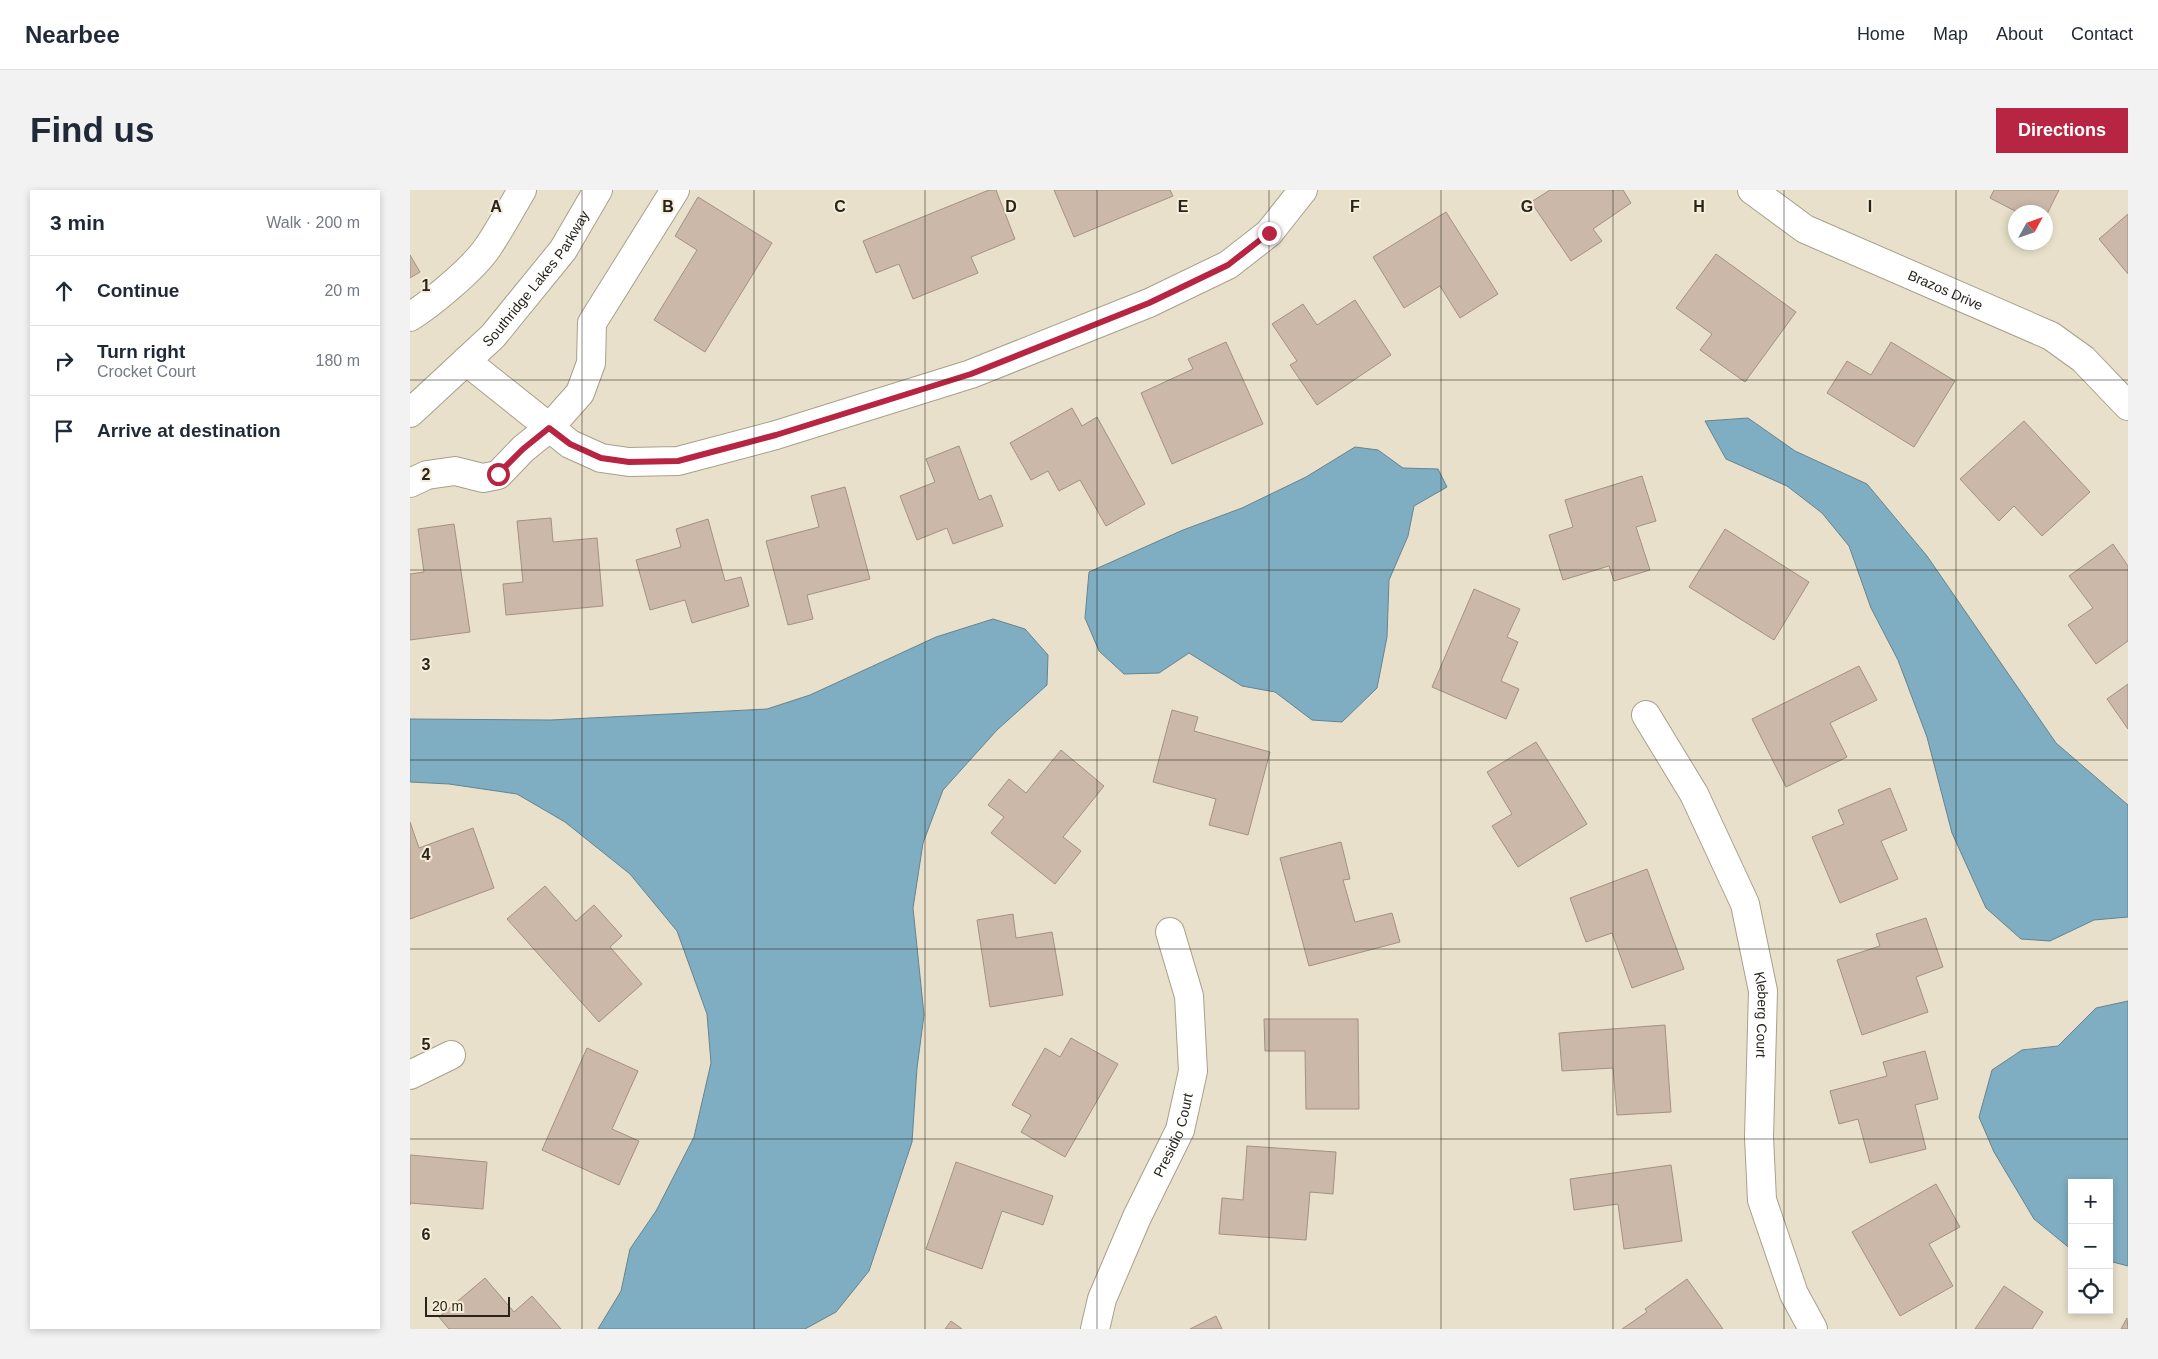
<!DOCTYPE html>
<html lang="en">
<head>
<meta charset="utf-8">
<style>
	:root { --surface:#fff; --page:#f2f2f3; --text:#1f2937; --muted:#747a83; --line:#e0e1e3; --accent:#b72542 }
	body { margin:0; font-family:Helvetica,sans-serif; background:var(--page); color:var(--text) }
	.controls { position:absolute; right:15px; bottom:15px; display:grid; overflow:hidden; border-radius:0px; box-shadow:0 2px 8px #0003 }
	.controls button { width:45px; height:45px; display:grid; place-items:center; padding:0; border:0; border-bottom:1px solid var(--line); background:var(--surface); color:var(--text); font:25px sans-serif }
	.compass { position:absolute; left:1598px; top:15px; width:45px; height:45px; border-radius:50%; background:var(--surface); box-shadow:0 2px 8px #0003; rotate:50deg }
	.scale { position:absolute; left:15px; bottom:12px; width:85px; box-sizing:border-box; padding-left:5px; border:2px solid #27241c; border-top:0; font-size:14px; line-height:18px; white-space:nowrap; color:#27241c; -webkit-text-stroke:4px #f5edd7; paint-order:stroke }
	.stop { position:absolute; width:15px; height:15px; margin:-11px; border:4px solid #b72542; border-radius:50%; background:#fff }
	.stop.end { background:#b72542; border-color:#fff; box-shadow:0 1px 5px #0008 }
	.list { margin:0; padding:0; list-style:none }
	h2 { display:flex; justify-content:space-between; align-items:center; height:65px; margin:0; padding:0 20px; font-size:21px }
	h2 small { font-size:16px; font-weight:400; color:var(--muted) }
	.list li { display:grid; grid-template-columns:32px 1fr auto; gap:15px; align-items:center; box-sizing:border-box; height:70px; padding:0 20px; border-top:1px solid var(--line) }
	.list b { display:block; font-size:19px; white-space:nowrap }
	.list p { margin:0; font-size:16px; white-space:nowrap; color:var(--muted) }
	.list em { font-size:16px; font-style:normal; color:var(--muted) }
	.icon { flex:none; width:28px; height:28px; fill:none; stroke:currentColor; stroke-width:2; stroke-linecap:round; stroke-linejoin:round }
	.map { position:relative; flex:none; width:1718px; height:1139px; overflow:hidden; border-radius:0px }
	header { display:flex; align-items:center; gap:30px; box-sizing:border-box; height:70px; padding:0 25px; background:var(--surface); border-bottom:1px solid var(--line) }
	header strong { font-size:24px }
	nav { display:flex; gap:28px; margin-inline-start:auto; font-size:18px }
	.intro { display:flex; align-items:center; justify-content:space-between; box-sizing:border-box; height:120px; padding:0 30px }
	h1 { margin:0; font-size:35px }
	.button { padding:12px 22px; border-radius:0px; background:var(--accent); color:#fff; font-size:18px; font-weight:700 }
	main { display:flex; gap:30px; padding:0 30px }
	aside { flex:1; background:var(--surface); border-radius:0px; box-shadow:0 2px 8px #0003 }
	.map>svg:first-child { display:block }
</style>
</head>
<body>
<header>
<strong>Nearbee</strong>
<nav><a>Home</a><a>Map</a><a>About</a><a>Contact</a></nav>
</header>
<div class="intro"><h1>Find us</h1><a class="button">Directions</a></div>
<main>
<aside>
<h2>3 min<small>Walk · 200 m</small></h2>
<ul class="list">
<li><svg class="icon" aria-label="ahead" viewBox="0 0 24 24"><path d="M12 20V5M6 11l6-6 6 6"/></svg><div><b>Continue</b></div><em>20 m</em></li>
<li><svg class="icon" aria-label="right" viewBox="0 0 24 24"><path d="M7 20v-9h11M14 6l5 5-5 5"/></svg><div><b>Turn right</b><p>Crocket Court</p></div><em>180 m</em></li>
<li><svg class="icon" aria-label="arrive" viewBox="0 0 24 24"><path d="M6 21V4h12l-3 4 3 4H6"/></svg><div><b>Arrive at destination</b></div></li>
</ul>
</aside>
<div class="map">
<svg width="1718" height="1139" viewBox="0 0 1718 1139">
	<rect width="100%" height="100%" fill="#e8e0ca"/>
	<path fill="#7fadc1" stroke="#658490" d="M1338,228L1385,261L1457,294L1517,366L1646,553L1718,615V727L1684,730L1640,751L1611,749L1576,718L1542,643L1517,547L1488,470L1461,418L1439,356L1412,323L1377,296L1316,269L1295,231Z
		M945,257L968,260L993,278L1028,279L1037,297L1004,316L998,346L979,390L977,447L967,498L932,532L902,530L865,502L832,496L779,463L749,483L714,484L689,461L675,428L679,382L773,340L832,318L896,287Z
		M583,429L615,439L638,465L637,495L587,540L533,600L513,653L503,718L514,825L507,878L502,952L459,1081L426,1122L395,1139H188L211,1101L220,1059L246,1021L284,947L301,873L297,824L267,741L220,684L155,632L107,604L39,594L0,592V529L141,530L357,519L400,505L526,447Z
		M1718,811V1076L1699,1071V993H1662V1060L1624,1029L1584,962L1569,927L1582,880L1612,860L1648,856L1686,818Z"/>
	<path fill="#cbb8a9" stroke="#a39183" d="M579,0H586L605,49L561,67L568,83L503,109L489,74L466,83L453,51Z
		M644,0H760L763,6L664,47Z
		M1140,0H1213L1221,13L1183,39L1192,51L1161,71L1121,12Z
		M1584,0H1649L1636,26V22H1607L1580,8Z
		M288,7L362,53L295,162L244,130L287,60L265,46Z
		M1036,22L1088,104L1050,128L1030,96L994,118L963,67Z
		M1718,24V84L1689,49Z
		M1306,64L1386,122L1335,192L1290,160L1302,144L1266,118Z
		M0,65L10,82L0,88Z
		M945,110L981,165L907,215L880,175L887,171L862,134L893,114L907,135Z
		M816,152L853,234L762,274L731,203L783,179L778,169Z
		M1481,152L1545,191L1504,257L1417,203L1437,171L1461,185Z
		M662,218L672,236L687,227L735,314L696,336L670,290L649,301L638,281L621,290L600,253Z
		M1614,231L1680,302L1632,346L1604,316L1589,331L1550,289Z
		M549,256L569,310L581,305L593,336L543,354L537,338L507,350L490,306L525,292L516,269Z
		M1232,286L1246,331L1226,337L1240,380L1204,391L1199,376L1153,390L1139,345L1163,337L1155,310Z
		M435,297L460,389L397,405L403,429L378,435L356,351L409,337L401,306Z
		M141,328L143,352L187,348L193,416L96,425L93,394L113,392L107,331Z
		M298,329L315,391L331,387L339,416L282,433L275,410L240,420L226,370L271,357L266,339Z
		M44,334L60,442L0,450V384L14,382L8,339Z
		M1315,339L1399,392L1364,450L1279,397Z
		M1703,354L1718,376V451L1686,474L1658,435L1683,418L1659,386Z
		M1064,399L1110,419L1097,447L1108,452L1091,491L1109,499L1096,529L1022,497Z
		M1449,476L1467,510L1420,533L1437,567L1376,597L1342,529Z
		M1718,494V539L1697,509Z
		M762,520L788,527L784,541L860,562L838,645L799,635L806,609L743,592Z
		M1126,552L1177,634L1108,677L1082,636L1102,624L1077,582Z
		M651,560L694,596L653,647L671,661L645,694L581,643L594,627L578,615L599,589L616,603Z
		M1480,598L1497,640L1471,651L1488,689L1430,713L1402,647L1434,634L1428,620Z
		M0,632L9,658L63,638L84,698L0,729Z
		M931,652L940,689L933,690L945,732L982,723L990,752L899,776L870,668Z
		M1237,679L1274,779L1222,798L1202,743L1176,752L1160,708Z
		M135,696L166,731L184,715L212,746L200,757L232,794L189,832L97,729Z
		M603,724L606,748L642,742L653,805L580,817L567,730Z
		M1516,728L1533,777L1506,787L1518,822L1452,845L1427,770L1470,756L1466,744Z
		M854,829H948L949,919H896L895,861H855Z
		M1255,835L1261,922L1207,925L1203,878L1152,881L1149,843Z
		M661,848L708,874L655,967L611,942L621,925L602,915L635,858L650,867Z
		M177,858L228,881L202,939L229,951L209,995L132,960Z
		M1515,861L1528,909L1505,915L1516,959L1460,973L1448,929L1429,934L1420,901L1477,886L1473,872Z
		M837,956L926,962L923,1004L900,1002L896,1050L809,1044L812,1008L833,1010Z
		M0,965L77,972L73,1019L0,1013V1015Z
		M546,972L643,1006L633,1035L592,1021L572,1079L516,1059Z
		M1261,975L1272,1051L1214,1059L1208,1014L1164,1020L1160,989Z
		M1526,994L1550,1037L1519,1054L1543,1096L1490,1126L1442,1042Z
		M75,1088L104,1122L122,1106L151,1139H39L29,1127Z
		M1277,1089L1313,1139H1212L1237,1122L1235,1119Z
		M1594,1096L1633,1122L1622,1139H1565Z
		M806,1126L812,1139H780Z
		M1717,1128L1718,1139H1711Z
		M541,1131L552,1139H535Z"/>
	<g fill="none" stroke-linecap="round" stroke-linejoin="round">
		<g stroke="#a8a08c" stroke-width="30">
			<g id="street">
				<path id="s1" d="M1342,0L1395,39L1641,146L1673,169L1718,216"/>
				<path d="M0,127C23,112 63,79 78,57C90,39 101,19 112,0"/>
				<path d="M56,171L160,254L191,268L219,272L268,271L366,245L561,184L739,113L818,75L859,43L893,0"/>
				<path d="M0,293L17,285L45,281L73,288L88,285L113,259L139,238L170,203L181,173L182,133L265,0"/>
				<path id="s2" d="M1236,525L1284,604L1335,714L1353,801L1349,947L1352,1010L1384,1104L1403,1139"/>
				<path d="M0,885L41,865"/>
				<path id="s3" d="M685,1139L692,1109L727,1027L770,940L783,881L779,806L760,742"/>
			</g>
		</g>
		<g stroke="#a8a08c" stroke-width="30">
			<g id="secondary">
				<path id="s4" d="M0,223L83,146L153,60L188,0"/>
			</g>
		</g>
		<use href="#street" stroke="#fff" stroke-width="28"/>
		<use href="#secondary" stroke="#fff" stroke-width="28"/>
	</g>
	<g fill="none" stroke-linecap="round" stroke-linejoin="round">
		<path stroke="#b72542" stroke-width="6" d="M88,284L113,259L139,238L160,254L191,268L219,272L268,271L366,245L561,184L739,113L818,75L859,43"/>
	</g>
	<path fill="none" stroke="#27241c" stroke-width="1" stroke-opacity="0.55" d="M172,0V1139M344,0V1139M515,0V1139M687,0V1139M859,0V1139M1031,0V1139M1203,0V1139M1374,0V1139M1546,0V1139M0,190H1718M0,380H1718M0,570H1718M0,759H1718M0,949H1718"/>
	<g text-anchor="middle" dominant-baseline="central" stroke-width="4" stroke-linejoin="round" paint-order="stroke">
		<g font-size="14" fill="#27241c" stroke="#f5edd7">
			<text stroke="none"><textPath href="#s4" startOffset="185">Southridge Lakes Parkway</textPath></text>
			<text stroke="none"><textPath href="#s1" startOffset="219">Brazos Drive</textPath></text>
			<text stroke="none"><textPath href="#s2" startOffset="326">Kleberg Court</textPath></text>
			<text stroke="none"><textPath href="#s3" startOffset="210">Presidio Court</textPath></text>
		</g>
	</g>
	<g font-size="16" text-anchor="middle" font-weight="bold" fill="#27241c" stroke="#f5edd7" stroke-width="4" stroke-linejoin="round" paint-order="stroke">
		<text x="86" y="22">A</text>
		<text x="258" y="22">B</text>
		<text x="430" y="22">C</text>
		<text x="601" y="22">D</text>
		<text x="773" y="22">E</text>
		<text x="945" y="22">F</text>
		<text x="1117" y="22">G</text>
		<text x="1289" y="22">H</text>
		<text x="1460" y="22">I</text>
		<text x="16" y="101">1</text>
		<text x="16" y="290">2</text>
		<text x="16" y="480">3</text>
		<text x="16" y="670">4</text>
		<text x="16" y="860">5</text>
		<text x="16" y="1050">6</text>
	</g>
</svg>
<div class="controls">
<button>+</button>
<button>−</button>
<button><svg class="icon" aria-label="locate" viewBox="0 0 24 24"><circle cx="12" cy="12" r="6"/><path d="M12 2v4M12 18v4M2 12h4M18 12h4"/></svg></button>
</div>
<svg class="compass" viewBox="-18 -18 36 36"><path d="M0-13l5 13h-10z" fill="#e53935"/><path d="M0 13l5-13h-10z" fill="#747a83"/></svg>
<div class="scale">20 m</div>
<div class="stop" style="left:88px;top:284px"></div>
<div class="stop end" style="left:859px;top:43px"></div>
</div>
</main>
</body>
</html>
